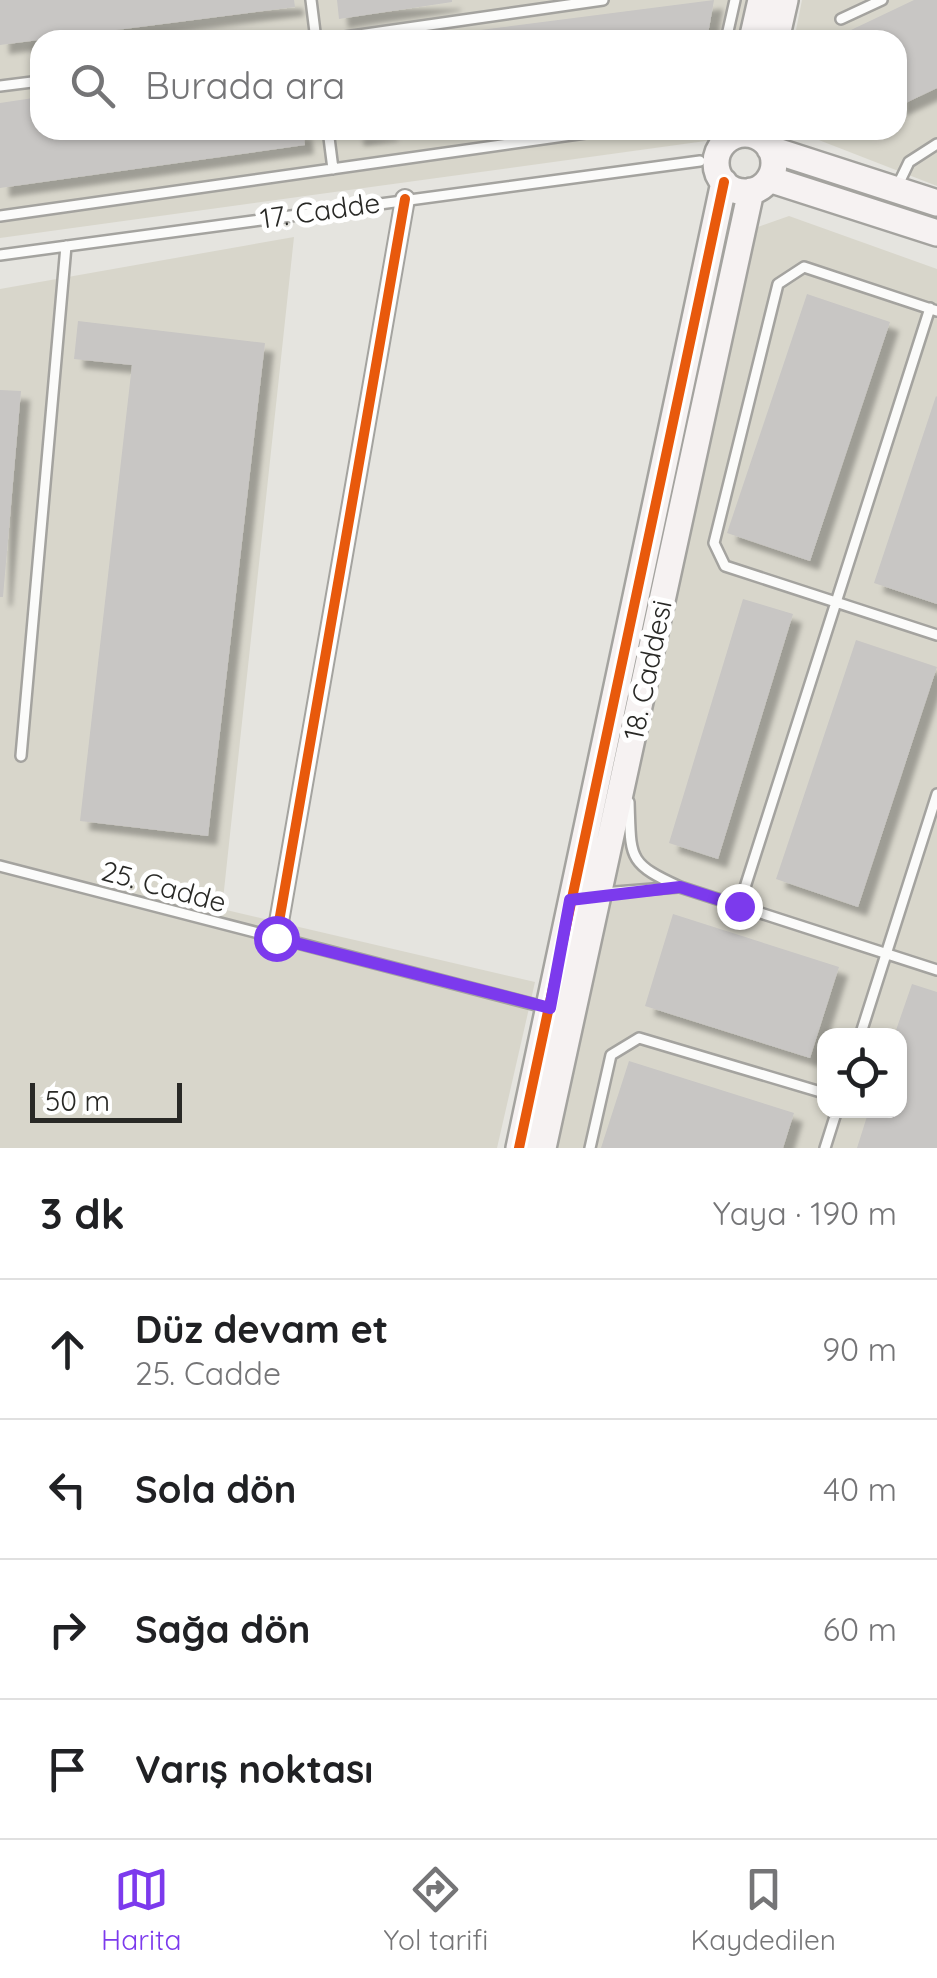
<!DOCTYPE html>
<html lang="tr">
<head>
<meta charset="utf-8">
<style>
	:root { --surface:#fff; --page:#f2f2f2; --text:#202124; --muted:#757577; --line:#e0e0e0; --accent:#7c3aed }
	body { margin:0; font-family:Quicksand,sans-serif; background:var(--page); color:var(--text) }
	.controls { position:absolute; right:30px; bottom:30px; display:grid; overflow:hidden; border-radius:20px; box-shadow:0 2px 8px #0004 }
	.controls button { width:90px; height:90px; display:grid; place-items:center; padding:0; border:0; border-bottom:2px solid var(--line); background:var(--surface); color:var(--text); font:50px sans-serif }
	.scale { position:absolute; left:30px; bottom:25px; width:152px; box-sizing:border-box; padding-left:10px; border:5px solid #292926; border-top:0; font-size:28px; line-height:35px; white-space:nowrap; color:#292926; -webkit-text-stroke:8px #fff; paint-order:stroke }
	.stop { position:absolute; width:30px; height:30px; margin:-22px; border:8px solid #7c3aed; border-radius:50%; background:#fff }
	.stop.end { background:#7c3aed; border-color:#fff; box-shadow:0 2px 10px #0008 }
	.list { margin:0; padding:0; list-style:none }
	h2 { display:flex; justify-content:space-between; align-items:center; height:130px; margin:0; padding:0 40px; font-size:42px }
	h2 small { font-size:32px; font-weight:400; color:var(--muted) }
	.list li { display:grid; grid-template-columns:65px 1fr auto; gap:30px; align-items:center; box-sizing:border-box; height:140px; padding:0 40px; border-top:2px solid var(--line) }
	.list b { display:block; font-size:38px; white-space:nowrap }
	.list p { margin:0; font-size:32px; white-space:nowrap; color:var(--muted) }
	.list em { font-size:32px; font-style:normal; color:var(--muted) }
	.icon { flex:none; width:55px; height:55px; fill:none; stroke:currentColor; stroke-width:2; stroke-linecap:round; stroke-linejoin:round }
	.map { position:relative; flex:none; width:937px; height:1148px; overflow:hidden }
	.search { position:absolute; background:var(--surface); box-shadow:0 2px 8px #0004; left:30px; right:30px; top:30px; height:110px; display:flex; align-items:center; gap:25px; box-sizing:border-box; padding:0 35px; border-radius:30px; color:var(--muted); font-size:38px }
	.sheet { height:690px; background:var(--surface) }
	nav { display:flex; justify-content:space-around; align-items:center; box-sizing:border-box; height:140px; border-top:2px solid var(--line); background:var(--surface); font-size:28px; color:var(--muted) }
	nav a { display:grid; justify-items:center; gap:5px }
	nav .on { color:var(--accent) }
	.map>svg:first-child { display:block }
</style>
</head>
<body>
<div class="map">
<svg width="937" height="1148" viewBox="0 0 937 1148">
	<defs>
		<filter id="shadow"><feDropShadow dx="9" dy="9" stdDeviation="2.5" flood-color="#0004"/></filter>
	</defs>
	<rect width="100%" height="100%" fill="#e5e4df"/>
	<path fill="#d8d6cb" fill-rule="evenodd" d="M0,0H750L741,40H40V130H722L720,139L0,238Z
		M802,0H937V186L793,130H897V40H794Z
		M789,216L937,269V1148H552L758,227ZM824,1036H900V1110H824Z
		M294,237L222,909L535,982L497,1148H0V289Z"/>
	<path fill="#c8c6c4" filter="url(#shadow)" d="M0,0H294L295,7L0,45Z
		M337,0H452V2L339,19Z
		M714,0L707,40H418V38Z
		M914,0H937V88L897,107V40H830Z
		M40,97V130H303L305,145L0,188V103Z
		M354,130H389V132L355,137Z
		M807,294L890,322L810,561L727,533Z
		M78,321L265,343L208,836L80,821L132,365L74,359Z
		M0,390L21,391L3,597H0Z
		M936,396L937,397V604L874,583Z
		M743,599L793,614L718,859L669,843Z
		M856,640L937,667L858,907L776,879Z
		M673,914L839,967L810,1058L645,1006Z
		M912,984L937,992V1148H857L869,1110H900V1036H894Z
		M629,1061L794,1113L783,1148H601Z"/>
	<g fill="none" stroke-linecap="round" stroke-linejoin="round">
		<g stroke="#a4a39f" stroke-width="14">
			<path id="lane" d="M311,0L316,40
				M841,19L882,0
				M324,40L603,0
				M726,40L735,0
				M0,86L40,81
				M328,130L333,169
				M896,189L909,162L937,144
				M0,216L607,130
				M0,255L700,161
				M937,311L804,267L778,284L714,543L725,566L937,635
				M21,756L66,246
				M629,802C631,858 627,863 680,887L937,970
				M0,866L544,1007
				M603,893L678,887
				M739,906L930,308
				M860,1036L937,794
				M590,1148L611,1055L639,1038L824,1093
				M825,1148L837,1110"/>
		</g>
		<g stroke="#a4a39f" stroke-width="22">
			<path id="street" d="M276,939L405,199"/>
		</g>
		<g stroke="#a4a39f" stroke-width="30">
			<path id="secondary" d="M752,40L761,0
				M776,40L785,0
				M716 163a29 29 0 1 1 58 0a29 29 0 1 1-58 0Z
				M770,149L937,203
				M769,179L937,233
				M519,1148L724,182
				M543,1148L751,191"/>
		</g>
		<use href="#lane" stroke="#fbfbfa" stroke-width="9"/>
		<use href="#street" stroke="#fbfbfa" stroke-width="18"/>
		<use href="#secondary" stroke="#f6f2f2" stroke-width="25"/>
		<g stroke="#fff" stroke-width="16">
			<path id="cycleway" d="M276,939L405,199
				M519,1148L724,182"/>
		</g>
		<use href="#cycleway" stroke="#e8590c" stroke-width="10"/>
	</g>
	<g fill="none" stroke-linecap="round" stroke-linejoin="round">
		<path stroke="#7c3aed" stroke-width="12" d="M276,938L550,1008L570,900L680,887L739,906"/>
	</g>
	<g text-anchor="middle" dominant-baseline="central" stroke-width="10" stroke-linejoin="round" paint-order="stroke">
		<g font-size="28" fill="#292926" stroke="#fff">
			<text transform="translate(320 210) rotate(-8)">17. Cadde</text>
			<text transform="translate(647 670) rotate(-78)">18. Caddesi</text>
			<text transform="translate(164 886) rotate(15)">25. Cadde</text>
		</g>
	</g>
</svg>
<div class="controls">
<button><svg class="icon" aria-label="locate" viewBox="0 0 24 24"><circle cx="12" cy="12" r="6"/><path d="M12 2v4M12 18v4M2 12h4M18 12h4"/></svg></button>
</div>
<div class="scale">50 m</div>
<div class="stop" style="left:276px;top:938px"></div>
<div class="stop end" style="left:739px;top:906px"></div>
<div class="search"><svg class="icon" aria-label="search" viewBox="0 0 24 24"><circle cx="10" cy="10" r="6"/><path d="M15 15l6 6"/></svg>Burada ara</div>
</div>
<section class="sheet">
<h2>3 dk<small>Yaya · 190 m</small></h2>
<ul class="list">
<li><svg class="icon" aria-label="ahead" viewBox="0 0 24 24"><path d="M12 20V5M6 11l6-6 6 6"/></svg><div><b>Düz devam et</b><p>25. Cadde</p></div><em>90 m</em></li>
<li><svg class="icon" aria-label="left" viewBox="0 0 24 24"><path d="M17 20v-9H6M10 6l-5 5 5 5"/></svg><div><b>Sola dön</b></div><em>40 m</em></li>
<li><svg class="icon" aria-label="right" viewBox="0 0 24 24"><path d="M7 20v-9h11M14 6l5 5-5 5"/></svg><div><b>Sağa dön</b></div><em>60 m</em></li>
<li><svg class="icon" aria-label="arrive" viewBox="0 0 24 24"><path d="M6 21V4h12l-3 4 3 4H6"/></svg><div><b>Varış noktası</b></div></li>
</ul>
</section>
<nav>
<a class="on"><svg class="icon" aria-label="map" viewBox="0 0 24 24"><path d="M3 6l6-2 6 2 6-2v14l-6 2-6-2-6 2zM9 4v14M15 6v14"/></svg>Harita</a>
<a><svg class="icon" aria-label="directions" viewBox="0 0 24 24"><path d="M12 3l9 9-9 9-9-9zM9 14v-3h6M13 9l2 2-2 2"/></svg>Yol tarifi</a>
<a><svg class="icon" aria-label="saved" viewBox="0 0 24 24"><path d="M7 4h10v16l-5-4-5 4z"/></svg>Kaydedilen</a>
</nav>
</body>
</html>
